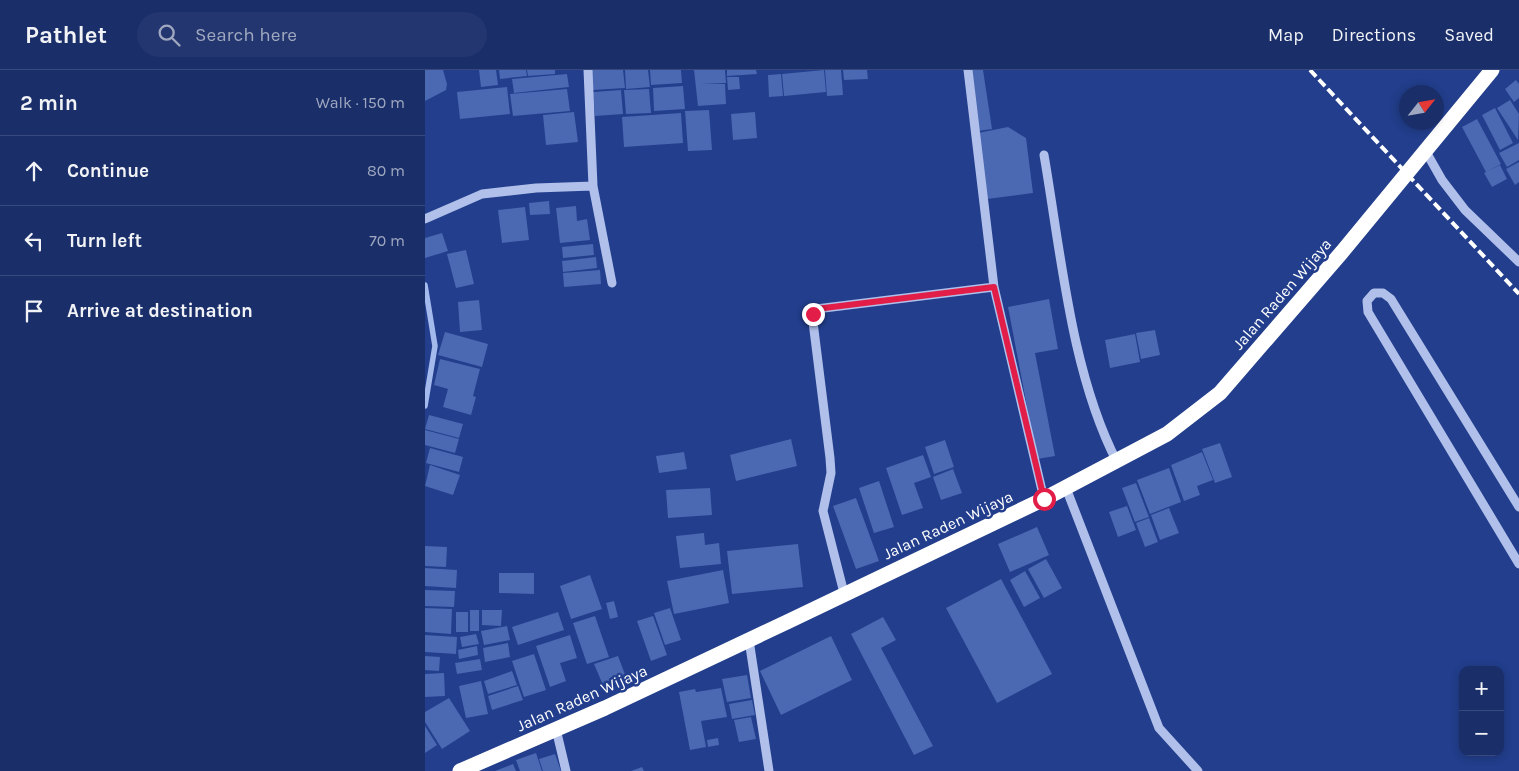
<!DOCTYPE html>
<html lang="en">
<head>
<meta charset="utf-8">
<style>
	:root { --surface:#1a2e69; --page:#23366f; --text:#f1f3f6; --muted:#9fa8c0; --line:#384a7d }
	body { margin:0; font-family:Karla,sans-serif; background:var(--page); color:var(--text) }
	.controls { position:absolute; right:15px; bottom:15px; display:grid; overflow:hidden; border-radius:10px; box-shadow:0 2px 8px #0003 }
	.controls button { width:45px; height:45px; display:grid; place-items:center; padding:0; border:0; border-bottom:1px solid var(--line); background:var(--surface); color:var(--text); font:25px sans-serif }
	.compass { position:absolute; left:974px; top:15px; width:45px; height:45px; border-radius:50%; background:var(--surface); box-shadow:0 2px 8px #0003; rotate:59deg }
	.stop { position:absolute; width:15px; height:15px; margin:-11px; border:4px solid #e11d48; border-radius:50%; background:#fff }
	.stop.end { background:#e11d48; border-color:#fff; box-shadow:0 1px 5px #0008 }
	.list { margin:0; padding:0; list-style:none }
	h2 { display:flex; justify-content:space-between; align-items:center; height:65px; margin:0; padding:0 20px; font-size:21px }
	h2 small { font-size:16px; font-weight:400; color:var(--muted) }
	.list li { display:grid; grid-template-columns:32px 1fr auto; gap:15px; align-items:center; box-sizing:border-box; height:70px; padding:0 20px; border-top:1px solid var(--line) }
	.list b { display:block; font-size:19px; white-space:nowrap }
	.list em { font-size:16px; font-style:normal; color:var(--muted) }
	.icon { flex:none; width:28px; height:28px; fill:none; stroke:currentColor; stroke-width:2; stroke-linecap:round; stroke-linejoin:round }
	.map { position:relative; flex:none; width:1094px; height:701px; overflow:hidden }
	header { display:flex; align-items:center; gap:30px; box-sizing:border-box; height:70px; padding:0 25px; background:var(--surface); border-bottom:1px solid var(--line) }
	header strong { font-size:24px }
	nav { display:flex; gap:28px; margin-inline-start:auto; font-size:18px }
	.search { width:350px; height:45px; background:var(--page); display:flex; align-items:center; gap:12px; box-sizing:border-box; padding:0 18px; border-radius:28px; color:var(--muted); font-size:19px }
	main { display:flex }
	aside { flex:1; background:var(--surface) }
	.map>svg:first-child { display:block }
</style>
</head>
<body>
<header>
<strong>Pathlet</strong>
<div class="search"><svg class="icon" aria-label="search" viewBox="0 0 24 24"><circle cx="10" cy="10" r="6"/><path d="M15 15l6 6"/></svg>Search here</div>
<nav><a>Map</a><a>Directions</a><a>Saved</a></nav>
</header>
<main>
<aside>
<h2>2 min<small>Walk · 150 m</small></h2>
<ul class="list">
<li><svg class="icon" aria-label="ahead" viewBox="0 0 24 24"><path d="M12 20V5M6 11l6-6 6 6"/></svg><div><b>Continue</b></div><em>80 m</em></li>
<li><svg class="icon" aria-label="left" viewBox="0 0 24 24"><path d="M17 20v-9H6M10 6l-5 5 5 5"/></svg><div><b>Turn left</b></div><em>70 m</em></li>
<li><svg class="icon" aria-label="arrive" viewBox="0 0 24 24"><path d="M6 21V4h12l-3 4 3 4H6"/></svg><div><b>Arrive at destination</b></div></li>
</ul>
</aside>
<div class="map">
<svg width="1094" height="701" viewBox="0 0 1094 701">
	<rect width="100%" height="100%" fill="#223e8c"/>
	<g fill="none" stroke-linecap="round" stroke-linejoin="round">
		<path stroke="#a4b9ec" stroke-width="5.5" d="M0,215L10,276L0,336"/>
	</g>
	<path fill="#4b68b3" d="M0,0H18L22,14L21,20L0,31Z
		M54,0H71L73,15L56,17Z
		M74,0H101L102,6L75,9Z
		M102,0H130V4L103,6Z
		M166,0H198L200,18L168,20Z
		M200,0H223L225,17L201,19Z
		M225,0H256L257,13L226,15Z
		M269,0H300L301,13L276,14H300L301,34L273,36Z
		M302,0H331L332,4L302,6Z
		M399,0L401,22L359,26L357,4Z
		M400,0H416L418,25L402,26Z
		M418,0H442L443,9L419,10Z
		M544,0H558L567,59L553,61Z
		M142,4L144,17L89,23L87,9Z
		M356,4L358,26L344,27L343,5Z
		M302,7H314L315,19L303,20Z
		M1091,10L1094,14V28L1089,32L1080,19Z
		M258,16L260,39L229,41L228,18Z
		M82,17L85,44L35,49L32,22Z
		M142,19L145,41L88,46L85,24Z
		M224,19L226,43L201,44L199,20Z
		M196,20L198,44L170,46L168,22Z
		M1085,30L1094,44L1093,70L1072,38Z
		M1070,38L1088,73L1075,80L1057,45Z
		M284,40L287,80L263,81L260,41Z
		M149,42L153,72L121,75L118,45Z
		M330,42L332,68L308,70L306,44Z
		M256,43L258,73L199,77L197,47Z
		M1052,49L1076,94L1061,102L1037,57Z
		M583,57L601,68L608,123L562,129L553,63Z
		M1094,73V90L1082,97L1074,83Z
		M1094,92V112L1090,115L1081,99Z
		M1075,95L1082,109L1067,117L1059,103Z
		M124,131L125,144L105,145L104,133Z
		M151,136L152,151L162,149L165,170L135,173L131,138Z
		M100,137L104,170L77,173L73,140Z
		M17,163L23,181L0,188V168Z
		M168,174L169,185L138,188L137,177Z
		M41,180L49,214L31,218L22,184Z
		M171,187L172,198L138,202L137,191Z
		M175,200L176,214L139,217L138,203Z
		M624,229L633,279L610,283L630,386L612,389L583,237Z
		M54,230L57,260L35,262L33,232Z
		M730,260L735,285L716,289L711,263Z
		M20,262L63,274L57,297L13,285Z
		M710,264L715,292L685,298L680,270Z
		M15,289L55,299L48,326L51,327L46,345L18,337L23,319L9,315Z
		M4,345L38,354L34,368L0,359Z
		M0,360L34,369L30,383L0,375Z
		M366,369L372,396L311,411L305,385Z
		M520,370L529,397L509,404L500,377Z
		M795,373L807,407L790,413L777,379Z
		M5,378L38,387L34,402L1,393Z
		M259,382L262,399L234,403L231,386Z
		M777,382L788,410L772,416L775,425L759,431L746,395Z
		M498,385L506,407L489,413L498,438L477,445L461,398Z
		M5,395L35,405L28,425L0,416Z
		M744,398L756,432L725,444L712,410Z
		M528,399L537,423L516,430L508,407Z
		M454,411L469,457L449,463L434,418Z
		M711,413L724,447L710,452L697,418Z
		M285,418L287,445L243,448L241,420Z
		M431,428L454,491L431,499L408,436Z
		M702,436L711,460L693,467L684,442Z
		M744,438L754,463L735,470L726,445Z
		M724,448L733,472L720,477L711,453Z
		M612,457L624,485L585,502L573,474Z
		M279,463L280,475L294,473L296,494L255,498L251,466Z
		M373,474L378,517L307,524L302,481Z
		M0,476L22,477L21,497L0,496Z
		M621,489L637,518L619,528L603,499Z
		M0,498L32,500L31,518L0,516Z
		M298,500L304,533L249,544L242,511Z
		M600,501L615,528L599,537L585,510Z
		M74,503H109V524L74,523Z
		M165,505L177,539L146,549L135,516Z
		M576,509L627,604L572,633L521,538Z
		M0,520L30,521L29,537L0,536Z
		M189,531L193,547L185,549L181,533Z
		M0,538L27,539L26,564L0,562Z
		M245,538L256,570L240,575L229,543Z
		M45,540H54V561H45Z
		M57,540H77L76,556L57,555Z
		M31,542H43V562H31Z
		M133,542L139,560L93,575L87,557Z
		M170,546L184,587L162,594L148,553Z
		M228,546L242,585L226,591L212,551Z
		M458,547L471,570L456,578L508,676L489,685L426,564Z
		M82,556L85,570L59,575L56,561Z
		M51,564L54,574L37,577L35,567Z
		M0,565L32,567L31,584L0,582Z
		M145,565L152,588L135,593L141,611L125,617L111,576Z
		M406,566L427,610L356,645L335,601Z
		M83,573L85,587L60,592L58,578Z
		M52,576L53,585L34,589L33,580Z
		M109,584L121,620L99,627L87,591Z
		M0,586L15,587L14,601L0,600Z
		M193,586L201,607L178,615L169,594Z
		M55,589L57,600L32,604L30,593Z
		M87,601L92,615L63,624L59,611Z
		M19,603L20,626L0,627V604Z
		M322,605L326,628L302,632L297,609Z
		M56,611L63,644L41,648L34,616Z
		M93,616L98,630L67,640L63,626Z
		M296,618L302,647L276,651L281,677L265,680L254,622L270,619L271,622Z
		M24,628L45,661L17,679L0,652V642Z
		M327,630L330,645L307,649L304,634Z
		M326,647L331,669L314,672L309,650Z
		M0,656L12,675L0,683Z
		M293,668L294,675L283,677L282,670Z
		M111,683L117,701H95L91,690Z
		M130,684L136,701H118L114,689Z
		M88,694L91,701H70Z
		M217,697L219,701H206Z"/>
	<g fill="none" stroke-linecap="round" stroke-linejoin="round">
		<path stroke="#b0c0eb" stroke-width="9" d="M163,0L168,116L187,213
			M543,0L569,217L619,429
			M1000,80L1017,110L1040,140L1094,192
			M619,85C636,183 646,303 692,392
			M0,149L57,124L111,118L168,116
			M641,418L734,658L773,701
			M1094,437L966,229L958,223H949L942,231L943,242L1094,494
			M419,523L398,441L406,403L405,388L387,244L391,239L569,217
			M324,570L344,701
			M131,659L141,701"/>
		<path stroke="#fff" stroke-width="15" d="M35,701L180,638L362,552L619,429L742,364L795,323L917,182L1067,0"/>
		<path stroke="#fff" stroke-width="4" stroke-dasharray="9 4" stroke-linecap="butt" d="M885,0L1094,224"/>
	</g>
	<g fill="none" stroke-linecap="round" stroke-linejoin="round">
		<path stroke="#e11d48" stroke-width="6" d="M388,244L391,239L569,217L619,429"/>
	</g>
	<g text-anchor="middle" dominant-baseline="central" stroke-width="5" stroke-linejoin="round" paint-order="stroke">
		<g font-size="16" fill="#fff" stroke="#223e8c">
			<text transform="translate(857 224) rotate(-49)">Jalan Raden Wijaya</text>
			<text transform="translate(523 455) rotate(-25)">Jalan Raden Wijaya</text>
			<text transform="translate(157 628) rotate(-24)">Jalan Raden Wijaya</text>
		</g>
	</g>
</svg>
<div class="controls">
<button>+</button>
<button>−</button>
</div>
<svg class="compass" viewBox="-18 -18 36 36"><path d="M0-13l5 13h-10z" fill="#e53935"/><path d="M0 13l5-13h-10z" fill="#9fa8c0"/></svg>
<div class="stop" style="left:619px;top:429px"></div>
<div class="stop end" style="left:388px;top:244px"></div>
</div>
</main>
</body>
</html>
